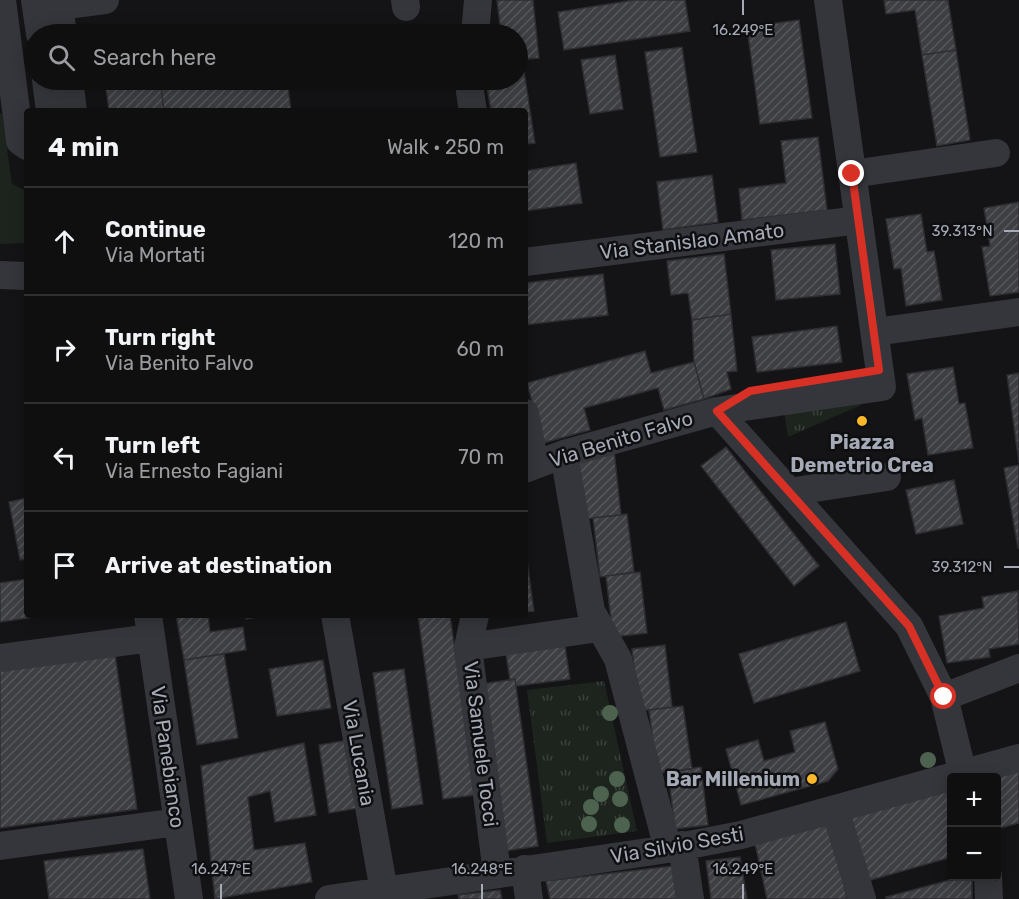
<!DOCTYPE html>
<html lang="en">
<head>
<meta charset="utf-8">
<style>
	:root { --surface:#0f0f10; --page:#181819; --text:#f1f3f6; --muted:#9b9c9f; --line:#2f2f30 }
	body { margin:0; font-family:Rubik,sans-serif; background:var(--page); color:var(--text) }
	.controls { position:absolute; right:18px; bottom:18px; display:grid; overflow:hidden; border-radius:6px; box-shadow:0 3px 15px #0003 }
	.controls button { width:54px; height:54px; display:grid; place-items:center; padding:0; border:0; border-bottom:2px solid var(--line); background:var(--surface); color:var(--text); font:30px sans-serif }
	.stop { position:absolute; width:18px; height:18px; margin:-14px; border:4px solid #d93025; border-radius:50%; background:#fff }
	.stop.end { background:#d93025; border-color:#fff; box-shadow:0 2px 6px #0008 }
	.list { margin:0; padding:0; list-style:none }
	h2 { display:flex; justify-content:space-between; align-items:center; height:78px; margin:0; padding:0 24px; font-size:26px }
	h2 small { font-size:20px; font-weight:400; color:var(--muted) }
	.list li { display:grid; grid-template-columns:39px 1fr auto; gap:18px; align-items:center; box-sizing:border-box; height:108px; padding:0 24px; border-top:2px solid var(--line) }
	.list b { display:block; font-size:22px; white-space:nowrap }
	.list p { margin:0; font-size:20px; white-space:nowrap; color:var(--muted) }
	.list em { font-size:20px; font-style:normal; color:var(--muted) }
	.icon { flex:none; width:33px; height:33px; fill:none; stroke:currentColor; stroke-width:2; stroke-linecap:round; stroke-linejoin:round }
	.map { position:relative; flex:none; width:1019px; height:899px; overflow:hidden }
	.search { position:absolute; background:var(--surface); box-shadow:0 3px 15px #0003; left:24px; top:24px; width:504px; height:66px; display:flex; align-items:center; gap:15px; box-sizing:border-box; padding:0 21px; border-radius:33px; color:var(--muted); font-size:22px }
	.panel { position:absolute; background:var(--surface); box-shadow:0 3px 15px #0003; left:24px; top:108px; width:504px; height:510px; border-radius:6px }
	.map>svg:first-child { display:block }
</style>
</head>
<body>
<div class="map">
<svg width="1019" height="899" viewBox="0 0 1019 899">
	<defs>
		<pattern id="park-tufts" width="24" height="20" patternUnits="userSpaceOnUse" patternTransform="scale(1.5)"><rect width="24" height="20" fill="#1c241d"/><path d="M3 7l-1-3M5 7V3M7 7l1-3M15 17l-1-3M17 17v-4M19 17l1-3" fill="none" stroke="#3a413c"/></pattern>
		<pattern id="building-hatch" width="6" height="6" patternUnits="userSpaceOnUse" patternTransform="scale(1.5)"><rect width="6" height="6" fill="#3e3f43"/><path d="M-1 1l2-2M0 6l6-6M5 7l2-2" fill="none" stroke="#57585c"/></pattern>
	</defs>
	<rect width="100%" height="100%" fill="#141416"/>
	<path fill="#1c241d" d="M2,113L12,184L27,191V243L0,244V114Z"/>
	<path fill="url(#park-tufts)" d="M860,398L861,405L788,437L784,410Z
		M604,681L637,831L547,843L527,690Z"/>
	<path fill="url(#building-hatch)" stroke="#2e2e32" stroke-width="1.5" d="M497,0H533L539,58L518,60V34H501Z
		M634,0H685L690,31L564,50L558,12Z
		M884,0H948L956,50L922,55L915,10L886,14Z
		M799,20L812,118L760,124L747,27Z
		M153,26L154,34H99V33Z
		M682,47L697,152L660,157L645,52Z
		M956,50L970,140L937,146L922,55Z
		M615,55L623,109L590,114L581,60Z
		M524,71L535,143L525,144V111H491L486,80H518V72Z
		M105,80H160L164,111H109Z
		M160,80H287L291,111H164Z
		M818,137L827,210L742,220L739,189L786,183L781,141Z
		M576,163L582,203L525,211V171Z
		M712,175L718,222L663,230L657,182Z
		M1019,202V292L990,296L982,247L990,246L984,208Z
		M921,214L927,252L934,251L942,300L906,306L901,268L894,269L886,219Z
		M835,244L840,294L776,300L771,250Z
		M724,254L731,314L692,320L688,293L671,295L667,261Z
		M603,274L608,315L525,325V283Z
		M731,314L737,371L727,372L731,389L704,399L694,362L692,320Z
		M837,326L842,362L757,372L752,337Z
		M645,351L651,373L694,362L704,399L664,410L658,388L584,408L590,430L543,443L527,383Z
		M953,367L959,404L965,403L973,448L928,455L922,418L915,420L907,374Z
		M1019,373V463L1007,375Z
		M726,447L819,566L794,586L701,466Z
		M614,450L621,515L584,519L577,453Z
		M1019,465V548H1018L1004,468Z
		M954,480L963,524L916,534L906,490Z
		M27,498V559L20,560L9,502Z
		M627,514L634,572L600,577L593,518Z
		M525,546L534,611L525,612Z
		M640,572L647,633L613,637L606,576Z
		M27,579V615H48L0,622V583Z
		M1018,591L1019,644L989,649L990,657L947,663L939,616L984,608L982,597Z
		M176,615H208L210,632L243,627L246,650L184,660Z
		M245,615H269L246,619Z
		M418,615H450L475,795L443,799Z
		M846,622L860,671L754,703L739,654Z
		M665,645L672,707L639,711L632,649Z
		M565,646L570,679L516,686L515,679L510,680L506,654Z
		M115,654L137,809L0,828V670Z
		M224,654L238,738L197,745L184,660Z
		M323,660L331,708L277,716L269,669Z
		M404,669L423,804L392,809L373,673Z
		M515,679L538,846L505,851L482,684Z
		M683,706L692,769L657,773L649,710Z
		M825,722L838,769L828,781L741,805L726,749L758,740L764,761L795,752L790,731Z
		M348,740L359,808L329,813L319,745Z
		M304,743L316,815L275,822L270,791L248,797L254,850L305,843L312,882L215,899L201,766Z
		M701,767L708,825L675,829L668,772Z
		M1019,768V823L1000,828L996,816V778Z
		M952,790V857L867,881L850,818Z
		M831,822L847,899H767L755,843Z
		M143,849L150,899H49L44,861Z
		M740,857L747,899H711L706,861Z
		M672,866L678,899H550L546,881Z
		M965,876H972V899H886V897Z
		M500,890L502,899H459L458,895Z"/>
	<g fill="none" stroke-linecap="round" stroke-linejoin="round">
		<path stroke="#35363b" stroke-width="28" d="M2,0L20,141L27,146
			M35,0L40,34
			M58,0L63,34
			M405,0L406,7
			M59,6L105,0
			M475,34L478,0
			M46,80L50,111
			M69,80L73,111
			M471,80L470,92L473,111
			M852,174L996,153
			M525,262L859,220
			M0,275L27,276
			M875,332L1019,312
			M717,411L909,626L944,697L964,778
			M525,413L535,465
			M564,454L591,611L618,659L668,849
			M525,469L564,454L717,411L882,387L828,0
			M789,492L887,477
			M148,615L189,899
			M335,615L384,891
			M475,615L468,647L497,873
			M468,647L599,628
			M0,658L151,638
			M944,697L1019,668
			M835,809L862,899
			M682,845L690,899
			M0,846L178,822
			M525,869L529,899
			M988,876L989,899
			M329,899L668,849L741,835L1019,758"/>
	</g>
	<g fill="#4d6350">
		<circle cx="610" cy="713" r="8"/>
		<circle cx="928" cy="760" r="8"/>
		<circle cx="617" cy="779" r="8"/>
		<circle cx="601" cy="794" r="8"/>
		<circle cx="620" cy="799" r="8"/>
		<circle cx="591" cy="807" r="8"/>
		<circle cx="589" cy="824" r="8"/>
		<circle cx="622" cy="825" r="8"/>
	</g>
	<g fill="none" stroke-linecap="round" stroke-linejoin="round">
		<path stroke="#d93025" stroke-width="8" d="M852,174L879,370L750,391L717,411L909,626L944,697"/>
	</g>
	<path fill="none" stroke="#a5aab7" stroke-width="2" d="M743,0V15M1004,231H1019M1004,567H1019M221,884V899M482,884V899M743,884V899"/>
	<g fill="#f9b829" stroke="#0f0f11" stroke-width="2">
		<circle cx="862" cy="421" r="6"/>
		<circle cx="812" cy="779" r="6"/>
	</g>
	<g text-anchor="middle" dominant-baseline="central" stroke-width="5" stroke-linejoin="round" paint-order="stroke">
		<g font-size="20" fill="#a5aab7" stroke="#0f0f11">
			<text transform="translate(692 241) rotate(-7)">Via Stanislao Amato</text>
			<text transform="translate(621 439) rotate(-17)">Via Benito Falvo</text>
			<text transform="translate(481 744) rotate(83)">Via Samuele Tocci</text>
			<text transform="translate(359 753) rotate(80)">Via Lucania</text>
			<text transform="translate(168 757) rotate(82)">Via Panebianco</text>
			<text transform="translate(677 845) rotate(-10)">Via Silvio Sesti</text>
		</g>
		<g font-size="20" font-weight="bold" fill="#a5aab7" stroke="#0f0f11">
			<text x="862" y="442">Piazza<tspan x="862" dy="23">Demetrio Crea</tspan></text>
			<text x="800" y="779" text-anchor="end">Bar Millenium</text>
		</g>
	</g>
	<g font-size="15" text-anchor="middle" fill="#a5aab7" stroke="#0f0f11" stroke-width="5" stroke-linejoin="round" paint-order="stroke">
		<text x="743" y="35">16.249°E</text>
		<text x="962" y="236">39.313°N</text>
		<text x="962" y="572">39.312°N</text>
		<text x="221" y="874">16.247°E</text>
		<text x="482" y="874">16.248°E</text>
		<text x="743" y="874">16.249°E</text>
	</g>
</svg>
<div class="controls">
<button>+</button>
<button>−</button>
</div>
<div class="stop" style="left:944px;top:697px"></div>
<div class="stop end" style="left:852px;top:174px"></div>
<div class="search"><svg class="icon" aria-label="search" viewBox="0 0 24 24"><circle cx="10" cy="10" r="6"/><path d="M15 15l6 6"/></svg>Search here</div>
<section class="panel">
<h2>4 min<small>Walk · 250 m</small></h2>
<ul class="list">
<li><svg class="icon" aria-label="ahead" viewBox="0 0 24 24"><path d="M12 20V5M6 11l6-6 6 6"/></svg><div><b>Continue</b><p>Via Mortati</p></div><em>120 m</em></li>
<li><svg class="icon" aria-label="right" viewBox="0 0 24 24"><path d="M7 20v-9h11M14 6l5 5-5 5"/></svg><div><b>Turn right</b><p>Via Benito Falvo</p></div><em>60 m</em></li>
<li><svg class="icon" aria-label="left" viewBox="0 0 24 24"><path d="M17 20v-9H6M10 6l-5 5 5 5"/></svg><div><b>Turn left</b><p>Via Ernesto Fagiani</p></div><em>70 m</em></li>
<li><svg class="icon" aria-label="arrive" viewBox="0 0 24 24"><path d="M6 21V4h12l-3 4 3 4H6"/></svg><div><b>Arrive at destination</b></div></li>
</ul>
</section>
</div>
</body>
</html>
